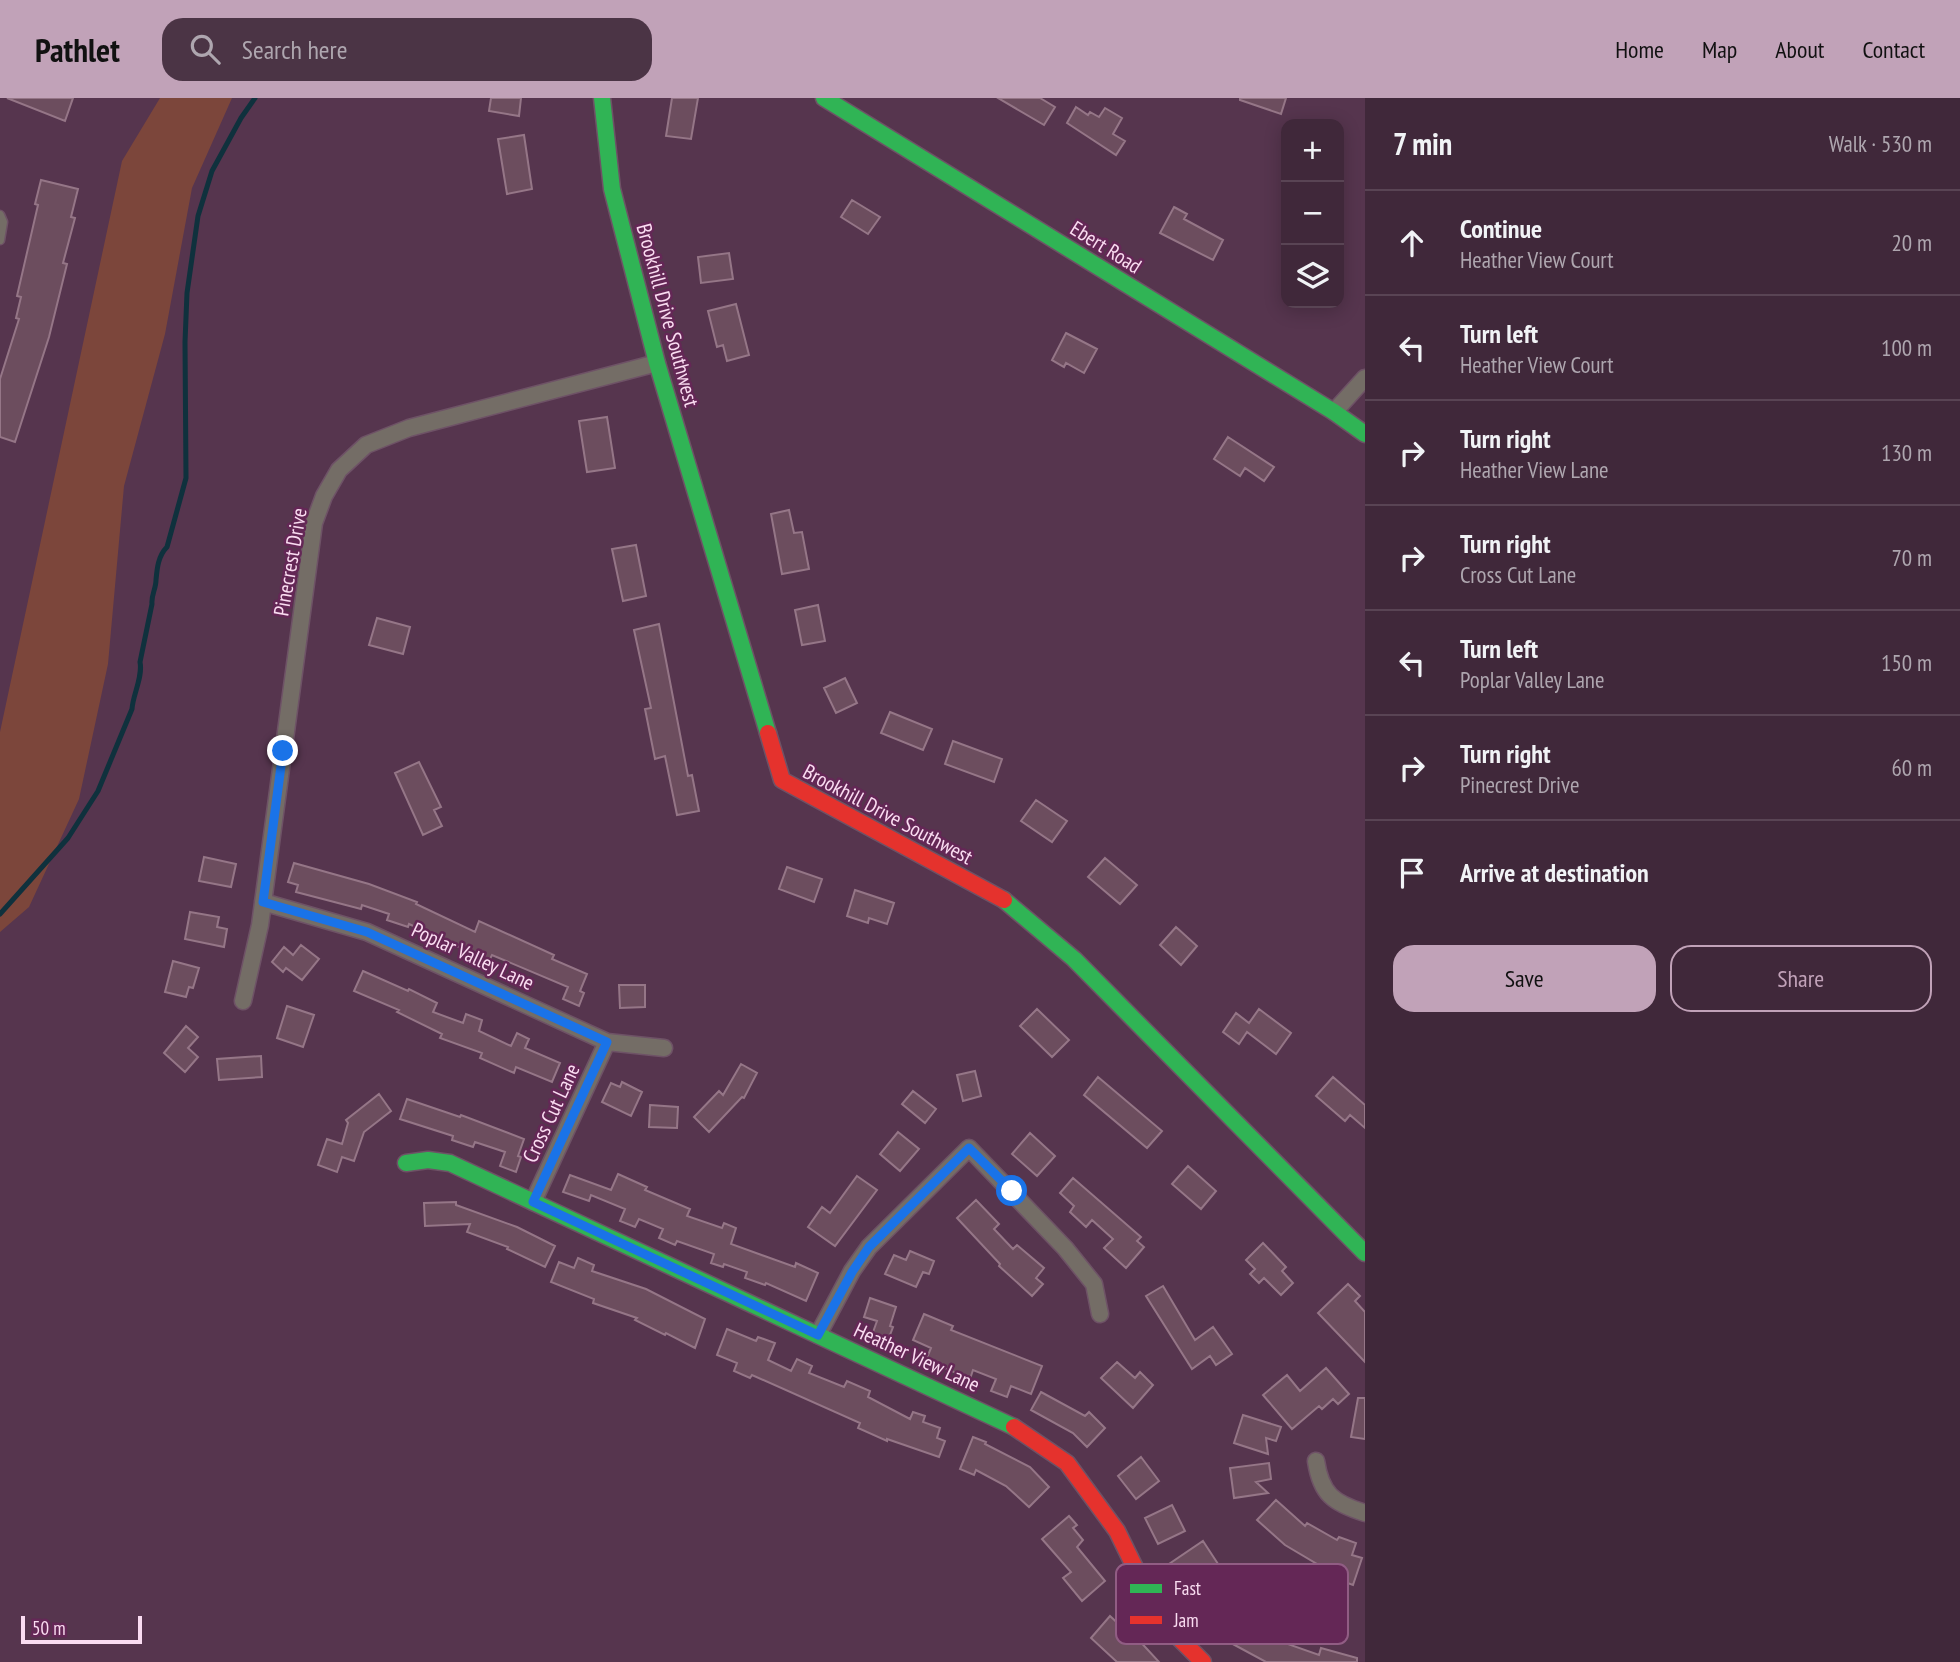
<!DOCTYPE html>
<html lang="en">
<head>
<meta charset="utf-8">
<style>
	:root { --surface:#40283a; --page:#4b3445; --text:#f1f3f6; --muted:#aea6af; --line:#594454; --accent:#c1a2b8 }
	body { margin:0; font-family:"PT Sans Narrow",sans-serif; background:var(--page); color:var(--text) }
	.controls { position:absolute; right:21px; top:21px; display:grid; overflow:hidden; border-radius:14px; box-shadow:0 4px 18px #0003 }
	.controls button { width:63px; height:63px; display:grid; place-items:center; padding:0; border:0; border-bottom:2px solid var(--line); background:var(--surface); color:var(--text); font:35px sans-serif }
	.scale { position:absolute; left:21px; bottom:18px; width:121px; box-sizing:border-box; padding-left:7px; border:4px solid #fadcf1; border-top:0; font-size:19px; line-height:24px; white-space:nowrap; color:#fadcf1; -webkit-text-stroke:5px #642756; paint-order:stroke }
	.stop { position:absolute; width:21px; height:21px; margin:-16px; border:5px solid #1a73e8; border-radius:50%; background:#fff }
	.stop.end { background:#1a73e8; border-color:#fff; box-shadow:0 2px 7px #0008 }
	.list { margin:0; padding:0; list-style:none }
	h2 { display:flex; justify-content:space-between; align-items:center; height:91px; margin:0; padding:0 28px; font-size:30px }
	h2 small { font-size:23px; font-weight:400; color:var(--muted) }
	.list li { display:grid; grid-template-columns:46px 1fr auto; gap:21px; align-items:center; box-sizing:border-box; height:105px; padding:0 28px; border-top:2px solid var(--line) }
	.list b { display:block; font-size:26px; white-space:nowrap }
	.list p { margin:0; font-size:23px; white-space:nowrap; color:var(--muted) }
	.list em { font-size:23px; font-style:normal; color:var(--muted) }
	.actions { display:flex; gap:14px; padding:21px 28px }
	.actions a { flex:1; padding:16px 0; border:2px solid var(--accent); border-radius:21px; text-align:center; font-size:24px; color:var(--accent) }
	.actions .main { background:var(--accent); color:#111 }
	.icon { flex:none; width:38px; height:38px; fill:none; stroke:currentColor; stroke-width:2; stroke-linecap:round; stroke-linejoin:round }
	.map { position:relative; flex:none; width:1365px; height:1564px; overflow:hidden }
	header { display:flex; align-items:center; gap:42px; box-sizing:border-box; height:98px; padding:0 35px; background:var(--accent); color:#111 }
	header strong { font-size:33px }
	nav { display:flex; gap:38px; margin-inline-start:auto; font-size:24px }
	.search { width:490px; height:63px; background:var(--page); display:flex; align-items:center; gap:18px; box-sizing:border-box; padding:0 24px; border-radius:21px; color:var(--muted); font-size:26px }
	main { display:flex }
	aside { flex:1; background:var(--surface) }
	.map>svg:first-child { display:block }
</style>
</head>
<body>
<header>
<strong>Pathlet</strong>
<div class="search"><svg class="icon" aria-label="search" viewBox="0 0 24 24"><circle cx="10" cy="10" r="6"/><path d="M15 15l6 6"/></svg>Search here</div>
<nav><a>Home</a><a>Map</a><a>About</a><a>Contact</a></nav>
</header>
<main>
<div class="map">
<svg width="1365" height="1564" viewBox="0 0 1365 1564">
	<rect width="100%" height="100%" fill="#56354e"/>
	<path fill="#7c463b" d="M160,0H232L192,90L165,236L124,388L108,566L79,701L29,809L0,834V634L122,63Z"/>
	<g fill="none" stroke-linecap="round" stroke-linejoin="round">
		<path stroke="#0f313d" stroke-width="5" d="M0,816L68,740L98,693L132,611C133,596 143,579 140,564L152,506C151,497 156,491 156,482C157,471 158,458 167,449L186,380L185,244L187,195L198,118L212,73L241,20L255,0"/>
	</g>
	<path fill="#6c4d5e" stroke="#957687" stroke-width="2" d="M7,0H73L65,23Z
		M491,0H521L519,18L489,13Z
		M672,0H698L691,41L666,38Z
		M998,0H1040L1055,9L1044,27Z
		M1240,0H1286L1281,16L1240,2Z
		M1076,9L1088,17L1090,14L1099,19L1105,10L1122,20L1113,36L1125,43L1116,57L1067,25Z
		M524,37L532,91L507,96L498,41Z
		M41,82L78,91L71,119L75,120L63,165L67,166L49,239L15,344L0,339V281L19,221L16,220L21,199L17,198L38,107L35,106Z
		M852,102L880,119L868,136L841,119Z
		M1174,109L1187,116L1184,121L1223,142L1213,162L1160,135Z
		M729,155L733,181L701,185L698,159Z
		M736,206L749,257L727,263L723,247L717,249L708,213Z
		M1066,235L1097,251L1084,275L1066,265L1064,269L1052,262Z
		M607,319L615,370L587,374L579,323Z
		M1228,339L1274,369L1264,383L1245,370L1240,378L1214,361Z
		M789,412L794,435L802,434L809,471L782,476L771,416Z
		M636,447L646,498L623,503L612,451Z
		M818,507L825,543L802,547L795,512Z
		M377,520L410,529L403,556L369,547Z
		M659,526L688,678L692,677L699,713L677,717L665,658L655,661L645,611L651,610L634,532Z
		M845,580L857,605L836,615L824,590Z
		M890,614L932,631L923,652L881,635Z
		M953,643L1002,661L994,684L945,666Z
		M419,664L441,709L434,712L442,728L423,737L395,675Z
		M1036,702L1067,723L1052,744L1021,723Z
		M204,759L236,766L231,789L199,783Z
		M1105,760L1137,787L1120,806L1088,779Z
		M294,765L369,786L417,804L416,806L475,834L479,823L554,857L552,861L587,876L580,893L584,895L579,908L563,901L568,889L492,857L489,863L409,826L408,829L387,822L389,816L362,807L361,811L296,794L298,787L288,784Z
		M787,769L822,781L814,804L779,791Z
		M855,792L894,805L887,826L869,820L868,825L847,818Z
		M190,814L219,819L217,829L227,831L224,849L185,841Z
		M1176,829L1197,848L1181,867L1160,847Z
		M301,847L319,861L302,882L286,870L283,874L272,864L284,849L293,857Z
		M173,863L199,870L193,890L189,889L186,899L165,894Z
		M363,873L408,893L409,891L437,905L433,914L463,925L466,916L482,922L479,933L511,948L517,935L529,941L525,950L560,965L552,984L516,969L514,975L480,960L482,955L440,940L442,936L397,914L399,912L354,893Z
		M619,887H645V909L620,910Z
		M287,908L314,917L303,949L277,940Z
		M1037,911L1069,942L1052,959L1020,928Z
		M1259,911L1291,935L1276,956L1247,934L1239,946L1223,934L1236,915L1249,925Z
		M186,928L198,939L188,950L198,959L185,974L164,955Z
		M261,958L262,979L219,982L217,961Z
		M741,966L757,975L744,1000L742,999L709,1034L694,1019L719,993L723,997Z
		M975,973L981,998L963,1003L957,977Z
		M1098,979L1162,1033L1147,1050L1084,997Z
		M1333,979L1365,1007V1030L1350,1017L1345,1023L1316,998Z
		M622,984L642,994L631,1018L602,1004L611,985L620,989Z
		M913,993L936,1011L925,1025L902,1006Z
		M379,996L391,1013L364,1034L354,1063L342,1059L337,1074L318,1067L327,1041L342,1046L348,1025L346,1022Z
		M407,1001L460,1019L461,1017L524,1041L518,1058L521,1059L516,1074L500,1068L505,1054L475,1044L473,1049L452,1042L453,1038L400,1021Z
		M650,1007L678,1009L677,1030L649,1029Z
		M898,1034L919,1051L900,1073L880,1056Z
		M1030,1035L1055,1058L1037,1078L1012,1056Z
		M1188,1068L1216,1093L1201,1111L1172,1086Z
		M618,1076L647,1089L645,1092L690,1111L687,1118L722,1130L724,1125L736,1130L731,1146L795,1169L796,1165L818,1175L806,1203L766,1185L765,1187L745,1180L747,1174L724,1166L723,1169L711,1165L714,1156L677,1143L675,1147L659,1140L663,1131L639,1121L635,1129L620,1123L625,1111L591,1097L589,1103L563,1094L570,1077L611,1092Z
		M857,1078L877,1092L835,1148L808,1129L822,1109L830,1115Z
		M1073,1080L1141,1139L1137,1143L1144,1149L1126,1170L1104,1150L1113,1141L1092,1122L1086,1129L1070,1114L1074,1108L1060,1095Z
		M976,1102L999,1126L994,1131L1013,1151L1017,1147L1044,1170L1036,1180L1043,1186L1032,1198L999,1168L1000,1166L957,1120Z
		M456,1104V1107L517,1129L555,1148L545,1169L507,1151L508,1149L467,1134L470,1126L425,1128L424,1105Z
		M1263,1145L1286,1169L1282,1173L1293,1185L1281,1197L1264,1180L1259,1185L1250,1176L1255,1171L1246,1162Z
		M910,1153L934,1163L929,1176L923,1174L916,1189L885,1176L894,1157L906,1162Z
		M578,1160L594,1167L592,1173L646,1191L705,1221L695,1250L666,1235L665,1237L635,1222L637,1220L593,1205L594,1201L551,1184L559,1164L574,1170Z
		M1348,1186L1360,1198L1355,1203L1365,1214V1264L1318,1215Z
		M1163,1188L1195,1242L1213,1229L1232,1256L1216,1267L1210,1258L1192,1271L1146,1198Z
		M870,1200L896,1209L890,1228L893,1229L888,1242L872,1237L877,1223L864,1219Z
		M924,1216L953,1228L951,1232L1042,1268L1031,1296L1011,1288L1007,1299L991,1293L996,1281L973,1272L970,1281L926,1262L931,1250L913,1242Z
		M727,1231L756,1243L758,1239L775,1245L768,1262L791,1273L797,1261L812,1268L809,1275L844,1289L847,1283L870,1293L868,1299L910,1321L913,1314L925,1318L923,1324L940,1330L937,1340L945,1343L939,1359L887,1341V1343L858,1330L860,1325L752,1277L750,1280L734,1273L737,1265L717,1257Z
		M1117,1264L1135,1280L1140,1274L1153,1287L1133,1310L1101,1280Z
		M1326,1270L1349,1296L1338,1306L1333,1301L1322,1311L1319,1308L1292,1331L1263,1297L1287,1277L1300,1293Z
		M1041,1294L1085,1318L1089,1314L1105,1330L1087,1349L1073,1335L1031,1312Z
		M1358,1300H1365V1341L1351,1339Z
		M1243,1317L1281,1329L1276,1343L1266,1340L1268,1356L1234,1345Z
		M973,1339L986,1344L985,1346L1030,1369L1049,1389L1029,1409L1006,1388L976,1372L974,1377L960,1371Z
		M1141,1359L1159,1383L1136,1401L1118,1378Z
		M1269,1365L1271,1381L1256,1384L1268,1395L1234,1400L1230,1370Z
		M1276,1402L1305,1428L1307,1425L1337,1442L1339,1439L1356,1445L1352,1457L1362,1460L1353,1487L1325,1477L1327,1472L1285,1447L1257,1422Z
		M1172,1407L1185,1433L1158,1446L1145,1420Z
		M1069,1418L1077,1427L1073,1430L1083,1442L1077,1449L1105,1483L1082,1503L1063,1480L1071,1474L1042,1441Z
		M1203,1443L1220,1469L1214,1473L1245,1499L1233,1514L1268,1533L1265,1538L1319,1557L1321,1550L1357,1560V1564H1266L1229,1544L1232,1538L1209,1519L1205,1523L1194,1514L1199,1506L1182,1479L1176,1483L1166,1468Z
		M1110,1518L1123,1530L1127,1526L1137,1536L1135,1538L1159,1564H1117L1091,1540Z"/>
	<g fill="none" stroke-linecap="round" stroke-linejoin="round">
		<g stroke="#6e5266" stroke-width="11">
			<path id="lane" d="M0,117L3,124L0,142"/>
		</g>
		<g stroke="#6e5266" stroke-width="19">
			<path id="street" d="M1334,314L1365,280
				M263,804L367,834L607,944L664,950
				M243,903L260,827L314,425L324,398L339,372L366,347L409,330L657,265
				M533,1104L607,944
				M818,1237L852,1173L869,1149L969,1050L1065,1150L1094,1186L1100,1216
				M1316,1363C1321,1396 1333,1405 1365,1415"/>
		</g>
		<g stroke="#6e5266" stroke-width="19">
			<path id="fast" d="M602,0L612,91L657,265L768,635
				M824,0L1334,314L1365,336
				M1004,802L1074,861L1365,1155
				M406,1065L428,1062L450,1065L1014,1329"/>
		</g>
		<g stroke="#6e5266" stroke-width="19">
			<path id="jam" d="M768,635L782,682L1004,802
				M1014,1329L1067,1365L1117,1433L1141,1482L1171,1532L1203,1564"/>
		</g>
		<use href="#lane" stroke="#746d66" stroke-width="8"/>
		<use href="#street" stroke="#746d66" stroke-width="16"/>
		<use href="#fast" stroke="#30b455" stroke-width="16"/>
		<use href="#jam" stroke="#e5322d" stroke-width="16"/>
	</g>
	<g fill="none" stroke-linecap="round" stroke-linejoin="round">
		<path stroke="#1a73e8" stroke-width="9" d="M283,653L263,804L367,834L607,944L533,1104L818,1237L852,1174L869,1149L969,1050L1012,1093"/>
	</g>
	<g text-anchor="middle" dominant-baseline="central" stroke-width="5" stroke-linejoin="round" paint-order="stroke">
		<g font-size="21" fill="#fadcf1" stroke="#642756">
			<text transform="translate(1106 149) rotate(32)">Ebert Road</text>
			<text transform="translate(668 217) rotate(75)">Brookhill Drive Southwest</text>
			<text transform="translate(290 464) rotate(-80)">Pinecrest Drive</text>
			<text transform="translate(888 716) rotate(28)">Brookhill Drive Southwest</text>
			<text transform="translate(473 858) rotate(25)">Poplar Valley Lane</text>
			<text transform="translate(551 1015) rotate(-65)">Cross Cut Lane</text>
			<text transform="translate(917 1259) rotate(25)">Heather View Lane</text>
		</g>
	</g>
	<rect x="1116" y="1466" width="232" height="80" rx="10" fill="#642756" stroke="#915d84" stroke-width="2"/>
	<rect x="1130" y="1486" width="32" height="9" fill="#30b455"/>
	<rect x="1130" y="1518" width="32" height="8" fill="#e5322d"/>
	<g font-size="19" fill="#fadcf1">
		<text x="1174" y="1497">Fast</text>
		<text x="1174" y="1529">Jam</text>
	</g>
</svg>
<div class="controls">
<button>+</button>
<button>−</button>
<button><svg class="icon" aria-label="layers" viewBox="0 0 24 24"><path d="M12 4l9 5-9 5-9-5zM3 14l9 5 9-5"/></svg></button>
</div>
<div class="scale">50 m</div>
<div class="stop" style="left:1012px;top:1093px"></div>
<div class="stop end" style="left:283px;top:653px"></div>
</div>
<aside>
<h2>7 min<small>Walk · 530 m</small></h2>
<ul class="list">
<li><svg class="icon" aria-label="ahead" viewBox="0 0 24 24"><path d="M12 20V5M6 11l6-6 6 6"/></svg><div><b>Continue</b><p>Heather View Court</p></div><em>20 m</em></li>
<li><svg class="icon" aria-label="left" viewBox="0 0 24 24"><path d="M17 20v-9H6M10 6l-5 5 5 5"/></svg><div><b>Turn left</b><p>Heather View Court</p></div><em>100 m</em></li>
<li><svg class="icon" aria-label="right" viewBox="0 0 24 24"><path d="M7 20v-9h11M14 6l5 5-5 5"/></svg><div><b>Turn right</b><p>Heather View Lane</p></div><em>130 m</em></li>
<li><svg class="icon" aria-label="right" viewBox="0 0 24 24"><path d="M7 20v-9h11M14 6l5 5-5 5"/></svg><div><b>Turn right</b><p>Cross Cut Lane</p></div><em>70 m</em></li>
<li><svg class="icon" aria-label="left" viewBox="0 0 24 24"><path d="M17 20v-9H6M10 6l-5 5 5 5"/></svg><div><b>Turn left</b><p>Poplar Valley Lane</p></div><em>150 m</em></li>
<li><svg class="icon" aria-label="right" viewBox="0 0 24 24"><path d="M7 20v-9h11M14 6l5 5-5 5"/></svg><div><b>Turn right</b><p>Pinecrest Drive</p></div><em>60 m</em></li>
<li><svg class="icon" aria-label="arrive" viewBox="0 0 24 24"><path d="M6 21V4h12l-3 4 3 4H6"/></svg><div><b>Arrive at destination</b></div></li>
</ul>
<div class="actions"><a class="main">Save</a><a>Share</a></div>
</aside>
</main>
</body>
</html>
